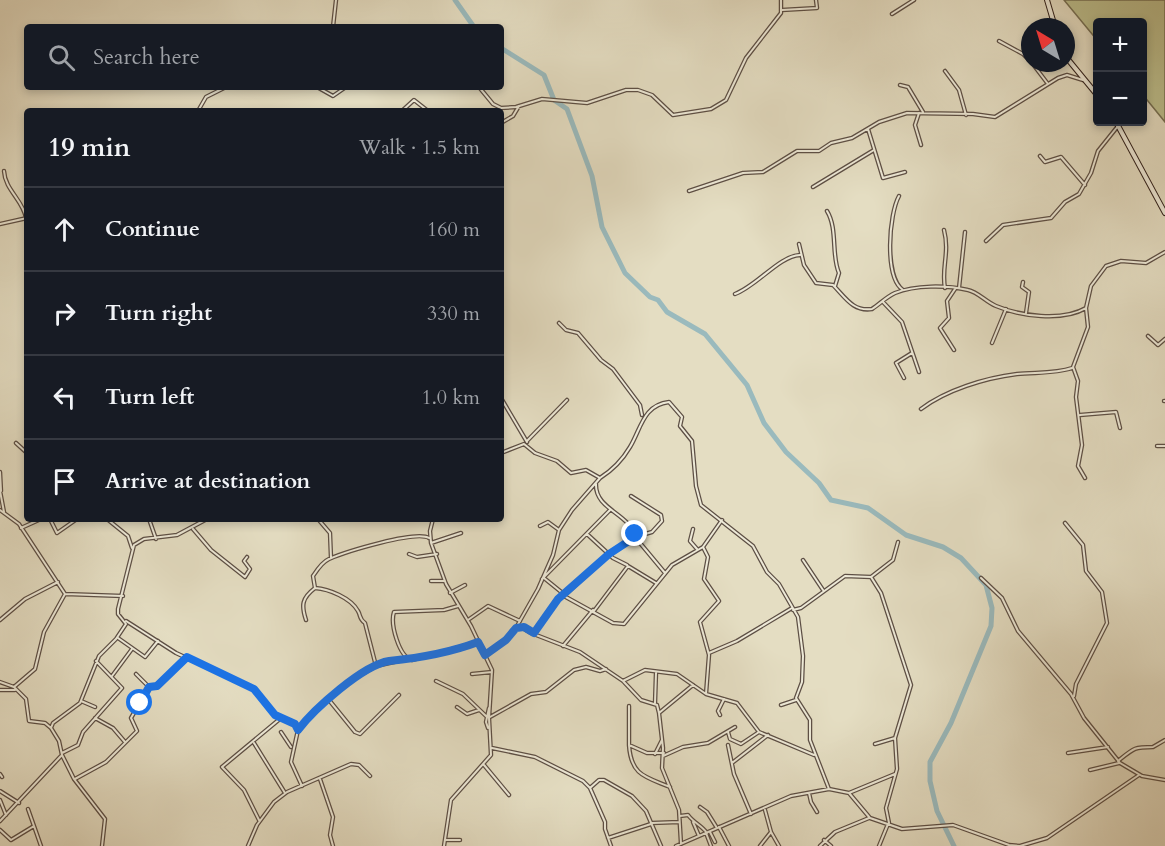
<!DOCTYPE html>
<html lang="en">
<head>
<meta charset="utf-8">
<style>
	:root { --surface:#171b24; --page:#242831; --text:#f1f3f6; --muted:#9ea1a6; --line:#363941 }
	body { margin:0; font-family:Cardo,serif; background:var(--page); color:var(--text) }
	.controls { position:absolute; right:18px; top:18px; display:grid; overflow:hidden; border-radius:6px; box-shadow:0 3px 9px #0003 }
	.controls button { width:54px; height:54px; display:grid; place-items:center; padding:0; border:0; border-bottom:2px solid var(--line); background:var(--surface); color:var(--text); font:30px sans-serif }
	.compass { position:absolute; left:1021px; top:18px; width:54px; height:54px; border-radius:50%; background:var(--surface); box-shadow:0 3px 9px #0003; rotate:322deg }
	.stop { position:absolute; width:18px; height:18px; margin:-14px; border:4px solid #1a73e8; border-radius:50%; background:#fff }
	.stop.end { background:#1a73e8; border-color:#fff; box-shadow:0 2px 6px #0008 }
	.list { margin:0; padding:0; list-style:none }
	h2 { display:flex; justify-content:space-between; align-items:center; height:78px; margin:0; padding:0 24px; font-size:26px }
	h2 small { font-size:20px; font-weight:400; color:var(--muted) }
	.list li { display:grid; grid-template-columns:39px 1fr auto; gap:18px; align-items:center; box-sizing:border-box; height:84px; padding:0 24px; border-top:2px solid var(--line) }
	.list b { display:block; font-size:22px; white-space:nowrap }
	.list em { font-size:20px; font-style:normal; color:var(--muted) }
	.icon { flex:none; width:33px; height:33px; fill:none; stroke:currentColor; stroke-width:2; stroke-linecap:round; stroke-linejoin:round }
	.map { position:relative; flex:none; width:1165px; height:846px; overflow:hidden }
	.search { position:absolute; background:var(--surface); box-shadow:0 3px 9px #0003; left:24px; top:24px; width:480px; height:66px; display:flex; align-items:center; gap:15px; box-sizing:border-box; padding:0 21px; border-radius:6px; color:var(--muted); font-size:22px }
	.panel { position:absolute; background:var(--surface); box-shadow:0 3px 9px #0003; left:24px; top:108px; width:480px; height:414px; border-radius:6px }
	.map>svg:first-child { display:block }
</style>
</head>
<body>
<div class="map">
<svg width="1165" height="846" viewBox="0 0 1165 846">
	<rect width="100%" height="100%" fill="#e4ddc2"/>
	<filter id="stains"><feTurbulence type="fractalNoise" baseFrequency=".00333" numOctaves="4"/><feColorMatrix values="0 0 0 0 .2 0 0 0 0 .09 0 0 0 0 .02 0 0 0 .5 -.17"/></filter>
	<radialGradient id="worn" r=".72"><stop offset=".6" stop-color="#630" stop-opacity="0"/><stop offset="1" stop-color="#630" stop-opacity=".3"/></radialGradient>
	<path fill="#bcbf8e" stroke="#767054" stroke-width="1.5" d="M1064,0H1165V122L1143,95L1142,22H1098L1097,40Z"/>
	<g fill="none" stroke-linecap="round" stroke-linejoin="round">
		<path stroke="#9ababd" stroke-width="5" d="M455,0L474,27
			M501,48L544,75L554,100L567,109L592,176L602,227L625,273L650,297L658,300L667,312L705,334L747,385L764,423L786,452L819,483L831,500L868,508L906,535L943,547L961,558L986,585L992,608L991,626L951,723L930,762V781L937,811L954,846"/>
		<g stroke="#5d4f45" stroke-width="4.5">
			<path id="street" d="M782,10L817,8L816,0
				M892,14L914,0
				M333,27L336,0
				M999,41L1023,54L1030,61
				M1032,63L1048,84
				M945,71L959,90L966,115
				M900,85L908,87L923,112
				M317,87L333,96L346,87
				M479,87L493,104L501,108L516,107L542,99L587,103L626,90H638L652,95L673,115L711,109L726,100L746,58L781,13V0
				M198,111L206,97L226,87
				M402,111L414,100L428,111
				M919,113L915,125L921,145
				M501,123L513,116L519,106
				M868,129L883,178L905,172
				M1040,156L1045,162L1061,157L1085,185
				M4,171C5,190 23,200 26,218
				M813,187L874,150
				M689,191L743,173L763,172L797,151H819L831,143L852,138L879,122L907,113L973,114L995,117L1058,78L1067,75L1083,80
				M899,196C889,214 884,277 903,290
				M827,211C838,229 831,255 839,273L835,286
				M0,224L27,218
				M944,230C950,253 941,268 945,288
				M986,241L1003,225L1051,218L1065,202L1079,194L1091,173L1098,151L1118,126
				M799,244L804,265L816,283L833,285C845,297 853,312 872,309C880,304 886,297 895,293C915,285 946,285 968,290C978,292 986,302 996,306C1020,316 1062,322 1086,308L1091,286L1106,266L1121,261L1146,263L1165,252
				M1023,282L1022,287L1029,292L1026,313
				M959,288L965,232
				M735,294C757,286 779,256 800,255
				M883,302L902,322L919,372
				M559,323L566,330L578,333L601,360L613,369L640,405L642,415
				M1148,336L1158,345L1165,339
				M992,343L1006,309
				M954,350L940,328L949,318L947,301L955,289
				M904,378L896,363L912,353
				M501,398L527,442
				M1164,401H1165
				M921,409C946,390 985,378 1017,374C1034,372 1055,374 1072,368
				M1080,415L1116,412L1120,428
				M527,441L567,400
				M16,443L27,453
				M1157,446H1165
				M501,453L524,444L535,453L557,461L571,473L586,470L600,478C611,471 623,459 630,447C641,429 643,405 669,402L682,417L680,426L692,441L696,486L701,505L753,546L767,572L779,584L798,617L803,656L802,682L796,698L810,720V740L829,789
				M0,472L1,491
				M1085,478L1078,466L1082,445L1076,397L1078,381L1073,367L1088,327L1086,308
				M0,491L4,512
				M631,496L661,515L662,521L652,532L635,537L665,573
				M0,510L19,524L65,594
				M50,519L57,533L77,519
				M107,519L128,536L132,548
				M149,519L156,539
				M318,519L330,533L331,558
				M433,519L430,531L431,543L446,584L471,626L492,670L489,718L491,755L451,800L444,846
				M1065,523L1083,545L1086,571L1102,592L1107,623L1076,684L1074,696
				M540,526L548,522L559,530
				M21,528L41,519
				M193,529L211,550L245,577L250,569L244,561L247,557
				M693,529L690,541L697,549
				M587,534L613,558L627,565
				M431,543L461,533
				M703,547L708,557L704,579L719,601L700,622L709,655L706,694
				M409,554L417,557L437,554
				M803,560L823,590
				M871,577L881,593L911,685L895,738L897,769L886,808L889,823
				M544,578L565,595
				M981,578L1002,598L1018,631L1071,694L1084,718L1120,763L1142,776L1165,780
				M542,579L610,510
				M431,581H445
				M315,588L313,576C317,570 322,562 329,559C345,552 416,530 429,538
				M450,593L465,585
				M565,595L609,554L635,537C630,513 595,510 596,484
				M458,606L444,610L394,612C390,624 399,657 412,660L478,642
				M793,610L801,608L845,576L871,577L893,560L898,542
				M594,611L628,566L656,583
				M0,620L25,599L58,582
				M468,620L488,606L520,621
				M126,621L176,653L254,689L275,715L295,724L298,730
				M516,628L521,627L531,633L535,632L558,599L564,596L613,623L624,624L672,565L703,547L722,520
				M531,633L580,652L623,681L641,700L657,705L659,713
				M118,638L145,657L158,641
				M563,646L593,610
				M709,653L737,641L792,608
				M485,655L513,633L538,589L553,555L559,530L572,510L600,478
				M376,666L408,659
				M472,674L492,672
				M112,676L132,649
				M436,681L463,694L487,717
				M623,681L645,670L677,674L706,694L737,703L759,732L814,755
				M0,682L14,687L26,699L29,721L45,723L51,728L59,741L62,755L74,779L105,819L102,846
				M14,687L35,669L44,632L65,594L123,596
				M149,688L157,686L187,657
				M0,690H15
				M329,700L355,732L360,734L399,695
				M81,701L95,707
				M655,703L656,673
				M781,705L796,700
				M629,706V745L647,753H664
				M457,707L467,714L479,710
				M720,715L718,711L724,699
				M490,717L531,694L546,692L574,670L586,667L600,671L606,669
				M95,718L113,728L125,742
				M51,728L53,723L80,703L99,656L116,639L126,624L118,614V609L134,545L144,539L177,535L207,519
				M488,728L486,722L489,708
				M281,732L291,747
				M728,732L730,739L741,744L759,732
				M254,743L285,793
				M875,744L895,738
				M629,745C631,776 646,777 670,787
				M728,745L734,774L751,814
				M492,748L535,757L583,781L590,788L605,822V829L611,846
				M62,753L78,745L83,732L122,688L96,661
				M1068,753L1108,747
				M655,754L662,740
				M663,756L683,747L708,743L735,727
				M1118,761C1134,748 1134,747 1153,747L1165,740
				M732,763L768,735
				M484,765L509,795
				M1090,770L1119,763
				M0,774L2,777
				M75,779L106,762L137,731L131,718L149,687L136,674
				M320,779L333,817L330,835L333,846
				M302,786L291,762L298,730L317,708L352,680L376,666L365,623C359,619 361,616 358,611C351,598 329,589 315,588C302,598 301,605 306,620
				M590,788L599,780H604L632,796L646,811L661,846
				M0,791L19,803
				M809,793L811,802L817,812
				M849,793L895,774
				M0,800L6,815
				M700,807L707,812L717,828
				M28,809L34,826
				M765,810L771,832L779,846
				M680,816L688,815C694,823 701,825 707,833
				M259,820L244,790L222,767L281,718
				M0,821L61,756
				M693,822L699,836
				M652,823L679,822
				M719,827L729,846
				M0,830L11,840L34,826L41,846
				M710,832L715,842
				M706,833L711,846
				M608,838L651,824
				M445,840H460
				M824,840L831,846
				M681,844L679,810L662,768L663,748L659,713L693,685
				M248,846L257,825L274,802L287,792L351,764L359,765L370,776
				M676,846L791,796L829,789L849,793L870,818L902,829L953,825L1009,845L1020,846L1047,838L1139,775
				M760,846L771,832
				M820,846L835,832L869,818
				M879,846L888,824"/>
		</g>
		<g stroke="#30201b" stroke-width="6">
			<path id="secondary" d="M1047,0L1055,27
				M1066,57L1098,96
				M1116,122L1165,213"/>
		</g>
		<use href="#street" stroke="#ede9d7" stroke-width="2"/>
		<use href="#secondary" stroke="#ede9d7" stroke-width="4"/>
	</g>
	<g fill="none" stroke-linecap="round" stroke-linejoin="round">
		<path stroke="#1a73e8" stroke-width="8" d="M140,703L149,687L157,686L187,657L254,689L275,715L295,724L298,730C314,709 363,665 389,661C419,658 449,653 478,642L485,655L506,640L516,628L524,627L534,633L558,599L609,554L635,537V534"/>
	</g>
	<rect width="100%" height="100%" filter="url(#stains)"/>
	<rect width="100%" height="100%" fill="url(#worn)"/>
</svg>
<div class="controls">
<button>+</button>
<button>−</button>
</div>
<svg class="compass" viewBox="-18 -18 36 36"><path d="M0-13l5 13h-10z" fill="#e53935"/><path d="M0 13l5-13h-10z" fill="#9ea1a6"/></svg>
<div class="stop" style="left:140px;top:703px"></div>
<div class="stop end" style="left:635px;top:534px"></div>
<div class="search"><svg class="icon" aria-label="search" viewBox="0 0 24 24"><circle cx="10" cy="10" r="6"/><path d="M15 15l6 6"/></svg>Search here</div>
<section class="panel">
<h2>19 min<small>Walk · 1.5 km</small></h2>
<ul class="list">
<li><svg class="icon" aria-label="ahead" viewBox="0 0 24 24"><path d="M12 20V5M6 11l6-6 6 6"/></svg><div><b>Continue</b></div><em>160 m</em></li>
<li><svg class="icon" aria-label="right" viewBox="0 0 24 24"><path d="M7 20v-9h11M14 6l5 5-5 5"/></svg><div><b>Turn right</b></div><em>330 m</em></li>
<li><svg class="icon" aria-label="left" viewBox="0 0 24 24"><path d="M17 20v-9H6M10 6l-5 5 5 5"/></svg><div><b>Turn left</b></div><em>1.0 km</em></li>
<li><svg class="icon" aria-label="arrive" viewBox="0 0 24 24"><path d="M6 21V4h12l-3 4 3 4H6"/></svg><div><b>Arrive at destination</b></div></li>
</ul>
</section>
</div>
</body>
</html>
